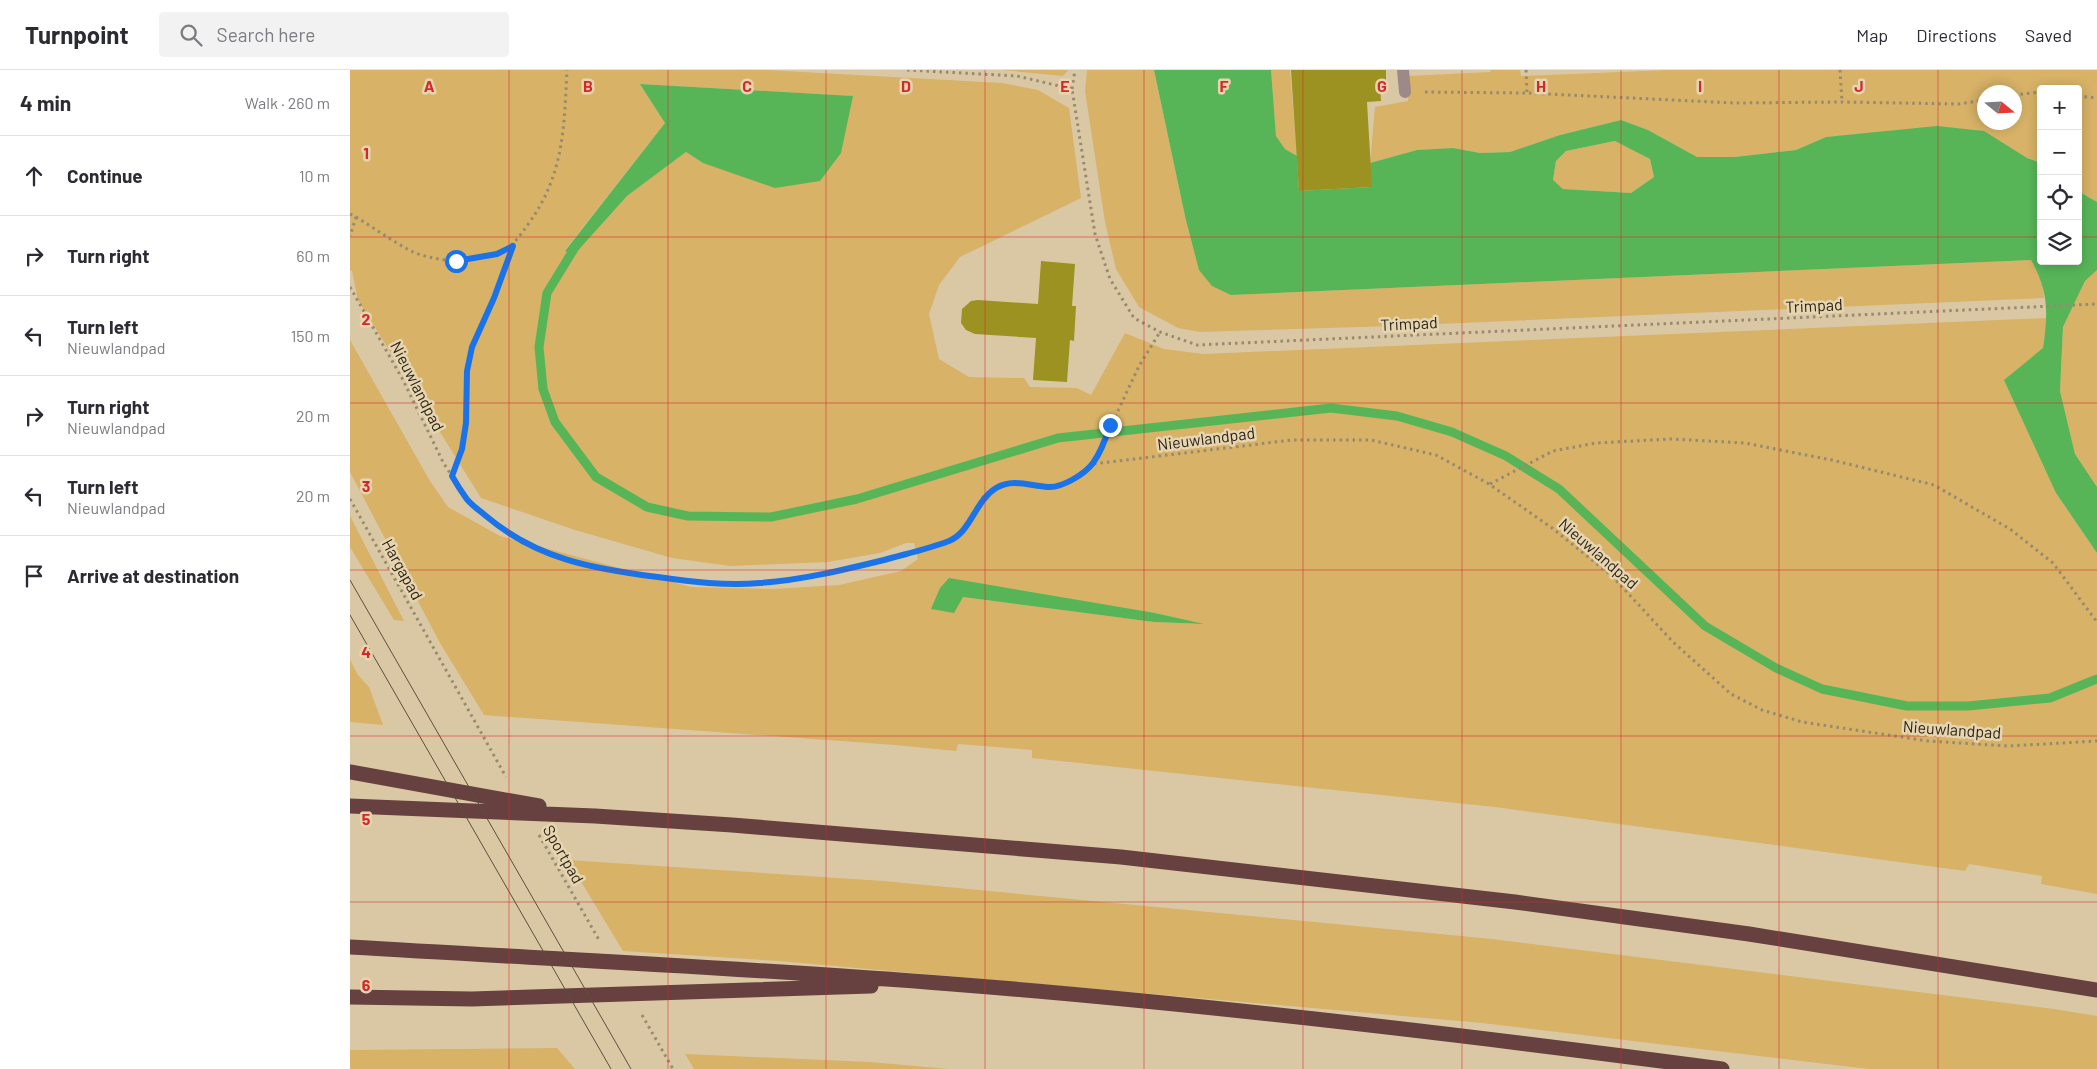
<!DOCTYPE html>
<html lang="en">
<head>
<meta charset="utf-8">
<style>
	:root { --surface:#fff; --page:#f2f2f3; --text:#2b2b33; --muted:#7c7c81; --line:#e1e1e2 }
	body { margin:0; font-family:Barlow,sans-serif; background:var(--page); color:var(--text) }
	.controls { position:absolute; right:15px; top:15px; display:grid; overflow:hidden; border-radius:5px; box-shadow:0 2px 12px #0003 }
	.controls button { width:45px; height:45px; display:grid; place-items:center; padding:0; border:0; border-bottom:1px solid var(--line); background:var(--surface); color:var(--text); font:25px sans-serif }
	.compass { position:absolute; left:1627px; top:15px; width:45px; height:45px; border-radius:50%; background:var(--surface); box-shadow:0 2px 12px #0003; rotate:108deg }
	.stop { position:absolute; width:15px; height:15px; margin:-11px; border:4px solid #1a73e8; border-radius:50%; background:#fff }
	.stop.end { background:#1a73e8; border-color:#fff; box-shadow:0 1px 5px #0008 }
	.list { margin:0; padding:0; list-style:none }
	h2 { display:flex; justify-content:space-between; align-items:center; height:65px; margin:0; padding:0 20px; font-size:21px }
	h2 small { font-size:16px; font-weight:400; color:var(--muted) }
	.list li { display:grid; grid-template-columns:32px 1fr auto; gap:15px; align-items:center; box-sizing:border-box; height:80px; padding:0 20px; border-top:1px solid var(--line) }
	.list b { display:block; font-size:19px; white-space:nowrap }
	.list p { margin:0; font-size:16px; white-space:nowrap; color:var(--muted) }
	.list em { font-size:16px; font-style:normal; color:var(--muted) }
	.icon { flex:none; width:28px; height:28px; fill:none; stroke:currentColor; stroke-width:2; stroke-linecap:round; stroke-linejoin:round }
	.map { position:relative; flex:none; width:1747px; height:999px; overflow:hidden }
	header { display:flex; align-items:center; gap:30px; box-sizing:border-box; height:70px; padding:0 25px; background:var(--surface); border-bottom:1px solid var(--line) }
	header strong { font-size:24px }
	nav { display:flex; gap:28px; margin-inline-start:auto; font-size:18px }
	.search { width:350px; height:45px; background:var(--page); display:flex; align-items:center; gap:12px; box-sizing:border-box; padding:0 18px; border-radius:5px; color:var(--muted); font-size:19px }
	main { display:flex }
	aside { flex:1; background:var(--surface) }
	.map>svg:first-child { display:block }
</style>
</head>
<body>
<header>
<strong>Turnpoint</strong>
<div class="search"><svg class="icon" aria-label="search" viewBox="0 0 24 24"><circle cx="10" cy="10" r="6"/><path d="M15 15l6 6"/></svg>Search here</div>
<nav><a>Map</a><a>Directions</a><a>Saved</a></nav>
</header>
<main>
<aside>
<h2>4 min<small>Walk · 260 m</small></h2>
<ul class="list">
<li><svg class="icon" aria-label="ahead" viewBox="0 0 24 24"><path d="M12 20V5M6 11l6-6 6 6"/></svg><div><b>Continue</b></div><em>10 m</em></li>
<li><svg class="icon" aria-label="right" viewBox="0 0 24 24"><path d="M7 20v-9h11M14 6l5 5-5 5"/></svg><div><b>Turn right</b></div><em>60 m</em></li>
<li><svg class="icon" aria-label="left" viewBox="0 0 24 24"><path d="M17 20v-9H6M10 6l-5 5 5 5"/></svg><div><b>Turn left</b><p>Nieuwlandpad</p></div><em>150 m</em></li>
<li><svg class="icon" aria-label="right" viewBox="0 0 24 24"><path d="M7 20v-9h11M14 6l5 5-5 5"/></svg><div><b>Turn right</b><p>Nieuwlandpad</p></div><em>20 m</em></li>
<li><svg class="icon" aria-label="left" viewBox="0 0 24 24"><path d="M17 20v-9H6M10 6l-5 5 5 5"/></svg><div><b>Turn left</b><p>Nieuwlandpad</p></div><em>20 m</em></li>
<li><svg class="icon" aria-label="arrive" viewBox="0 0 24 24"><path d="M6 21V4h12l-3 4 3 4H6"/></svg><div><b>Arrive at destination</b></div></li>
</ul>
</aside>
<div class="map">
<svg width="1747" height="999" viewBox="0 0 1747 999">
	<rect width="100%" height="100%" fill="#dac8a5"/>
	<path fill="#d7b267" fill-rule="evenodd" d="M0,0H416L652,13L688,20L719,38L731,128L610,187L589,215L579,244L589,289L619,307L674,308L680,317L727,318L741,325L775,263L814,279L853,284L1697,248L1693,278L1706,423L1747,483V609L1744,611L1747,610V824L1691,814L1692,806L1619,794L1615,801L1145,737L682,688V680L608,674L606,681L545,675L134,645L90,573L0,402V270L80,411L98,437L150,466L341,517L423,519L489,515L551,501L568,489L564,473H556L530,483L478,492L380,496L322,488L225,460L131,428L8,230L2,201L0,200ZM291,14L502,26H503L353,93L336,82L277,126L224,185L215,180L315,53ZM612,527L805,543L850,554L804,552Z
		M652,0H718L713,6Z
		M737,0H804L835,146L881,225L1681,190L1692,209L1694,228L1043,256L850,262L828,258L789,237L766,199L755,152L735,21Z
		M921,0H940L947,86L935,79L926,66Z
		M1141,0H1170L1171,6L1319,0H1747V132L1728,121V19H1691V93L1677,88L1513,64L1476,67L1446,80L1385,87H1347L1298,60L1271,50L1210,65L1160,82L1130,83L1103,78L1067,80L1020,93L1025,37L1058,31L1059,6L1140,2ZM1634,22H1664V52H1634Z
		M1266,71L1300,89L1304,107L1281,123L1213,119L1203,111L1206,91L1216,81Z
		M1747,200V417L1725,384L1710,321L1713,257L1735,211Z
		M0,446L54,551L44,550L0,477Z
		M0,590L8,605L19,617L33,655L0,652Z
		M218,790L533,811L1142,869L1704,939L1747,946V999H1519L1132,953L428,891L273,881Z
		M207,978L225,999H0V980Z
		M335,984L520,992L599,999H344Z"/>
	<path fill="#57b558" fill-rule="evenodd" d="M804,0H921L926,66L935,79L947,86L949,121L1021,117L1020,93L1067,80L1103,78L1130,83L1160,82L1210,65L1271,50L1298,60L1347,87H1385L1446,80L1476,67L1587,56L1634,61L1677,88L1691,93V191H1728V121L1747,132V200L1735,211L1713,257L1710,321L1725,384L1747,417V483L1706,423L1654,310L1693,278C1698,243 1699,222 1681,190L881,225L862,216L849,200L835,146ZM1265,71L1300,89L1304,107L1281,123L1213,119L1203,110L1206,91L1216,81Z
		M290,14L503,26L491,83L470,111L425,118L353,93L336,82L277,126L224,185L215,181L315,53Z
		M599,508L805,543L854,554L804,552L613,527L604,543L581,539L590,518Z"/>
	<g fill="none" stroke-linecap="round" stroke-linejoin="round">
		<path stroke="#57b558" stroke-width="9" d="M227,174L197,223L189,277L193,319L205,352L246,407L297,437L338,446L421,447L507,429L708,368L981,338L1047,346L1102,362L1156,386L1209,419L1355,556L1426,598L1472,619L1557,636H1618L1700,628L1747,609"/>
	</g>
	<path fill="#9c9222" d="M941,0H1036V11H1030L1031,31L1017,32L1022,117L949,121Z
		M691,191L725,194L722,236H726L724,271L720,270L717,312L683,310L686,268L625,264L616,260L611,253L612,239L621,231L628,230L688,234Z"/>
	<g fill="none" stroke-linecap="round" stroke-linejoin="round">
		<path stroke="#978a6f" stroke-width="3" stroke-dasharray="2.5 4" stroke-linecap="butt" d="M557,0L667,6L722,19L745,164L760,209L784,248L810,262L847,275L1747,234
			M1176,0L1177,23
			M1490,0L1492,32
			M722,19L725,0
			M1075,22L1177,23L1384,33L1492,32L1609,34L1634,30
			M1664,25L1691,22
			M1728,26L1747,28
			M0,144L6,147L0,166
			M6,147C24,158 42,171 61,181C81,190 107,193 129,188C158,182 162,177 179,153C214,104 214,58 217,0
			M0,217L53,310L93,392L117,430L146,455L171,472L211,489L273,503L363,514L410,513L479,504L557,484L601,470L610,464L633,427L647,417L659,413H667L699,417H709L720,412L743,394L942,370H1021L1086,385L1139,414L1202,458L1262,506L1323,572L1381,624L1412,640L1452,652L1578,671L1658,676L1747,671
			M743,394L789,296L810,262
			M102,406L112,379L116,353L117,301L122,277L145,228L162,176
			M1140,414L1203,381L1246,373L1321,369L1395,373L1482,390L1584,415L1660,459L1703,493L1747,552
			M0,429L156,707
			M189,765L249,870
			M292,945L323,999"/>
		<path stroke="#9d8a88" stroke-width="12" d="M1053,0L1055,22"/>
		<path stroke="#66413f" stroke-width="15" d="M0,702L189,736
			M0,736L245,746L382,755L771,787L1165,832L1399,864L1747,920
			M0,877C201,889 401,898 602,914C859,934 1116,965 1372,999
			M0,927L122,929L521,916"/>
		<path stroke="#5a503d" stroke-width="1" d="M0,510L281,999
			M0,545L261,999"/>
	</g>
	<g fill="none" stroke-linecap="round" stroke-linejoin="round">
		<path stroke="#1a73e8" stroke-width="6" d="M106,191L147,184L163,176L144,228L122,277L117,301L116,353L112,379L102,406C106,413 111,421 116,428C121,435 129,440 136,446C187,489 243,499 308,507C342,512 376,516 410,513C452,510 493,500 534,490C555,484 578,479 599,471C621,462 625,431 646,418C663,408 680,416 698,417C712,418 735,404 743,393C751,382 756,368 760,355"/>
	</g>
	<path fill="none" stroke="#d62828" stroke-width="1" stroke-opacity="0.55" d="M159,0V999M318,0V999M476,0V999M635,0V999M794,0V999M953,0V999M1112,0V999M1271,0V999M1429,0V999M1588,0V999M0,167H1691M1728,167H1747M0,333H1747M0,500H1747M0,666H1747M0,832H1747"/>
	<g text-anchor="middle" dominant-baseline="central" stroke-width="5" stroke-linejoin="round" paint-order="stroke">
		<g font-size="16" fill="#2d2618" stroke="#e7d5b1">
			<text transform="translate(1464 235) rotate(-3)">Trimpad</text>
			<text transform="translate(1059 253) rotate(-3)">Trimpad</text>
			<text transform="translate(68 316) rotate(63)">Nieuwlandpad</text>
			<text transform="translate(856 368) rotate(-7)">Nieuwlandpad</text>
			<text transform="translate(1249 483) rotate(41)">Nieuwlandpad</text>
			<text transform="translate(53 499) rotate(61)">Hargapad</text>
			<text transform="translate(1602 659) rotate(4)">Nieuwlandpad</text>
			<text transform="translate(214 784) rotate(60)">Sportpad</text>
		</g>
	</g>
	<g font-size="16" text-anchor="middle" font-weight="bold" fill="#d62828" stroke="#e7d5b1" stroke-width="5" stroke-linejoin="round" paint-order="stroke">
		<text x="79" y="22">A</text>
		<text x="238" y="22">B</text>
		<text x="397" y="22">C</text>
		<text x="556" y="22">D</text>
		<text x="715" y="22">E</text>
		<text x="874" y="22">F</text>
		<text x="1032" y="22">G</text>
		<text x="1191" y="22">H</text>
		<text x="1350" y="22">I</text>
		<text x="1509" y="22">J</text>
		<text x="16" y="89">1</text>
		<text x="16" y="255">2</text>
		<text x="16" y="422">3</text>
		<text x="16" y="588">4</text>
		<text x="16" y="755">5</text>
		<text x="16" y="921">6</text>
	</g>
</svg>
<div class="controls">
<button>+</button>
<button>−</button>
<button><svg class="icon" aria-label="locate" viewBox="0 0 24 24"><circle cx="12" cy="12" r="6"/><path d="M12 2v4M12 18v4M2 12h4M18 12h4"/></svg></button>
<button><svg class="icon" aria-label="layers" viewBox="0 0 24 24"><path d="M12 4l9 5-9 5-9-5zM3 14l9 5 9-5"/></svg></button>
</div>
<svg class="compass" viewBox="-18 -18 36 36"><path d="M0-13l5 13h-10z" fill="#e53935"/><path d="M0 13l5-13h-10z" fill="#7c7c81"/></svg>
<div class="stop" style="left:106px;top:191px"></div>
<div class="stop end" style="left:760px;top:355px"></div>
</div>
</main>
</body>
</html>
